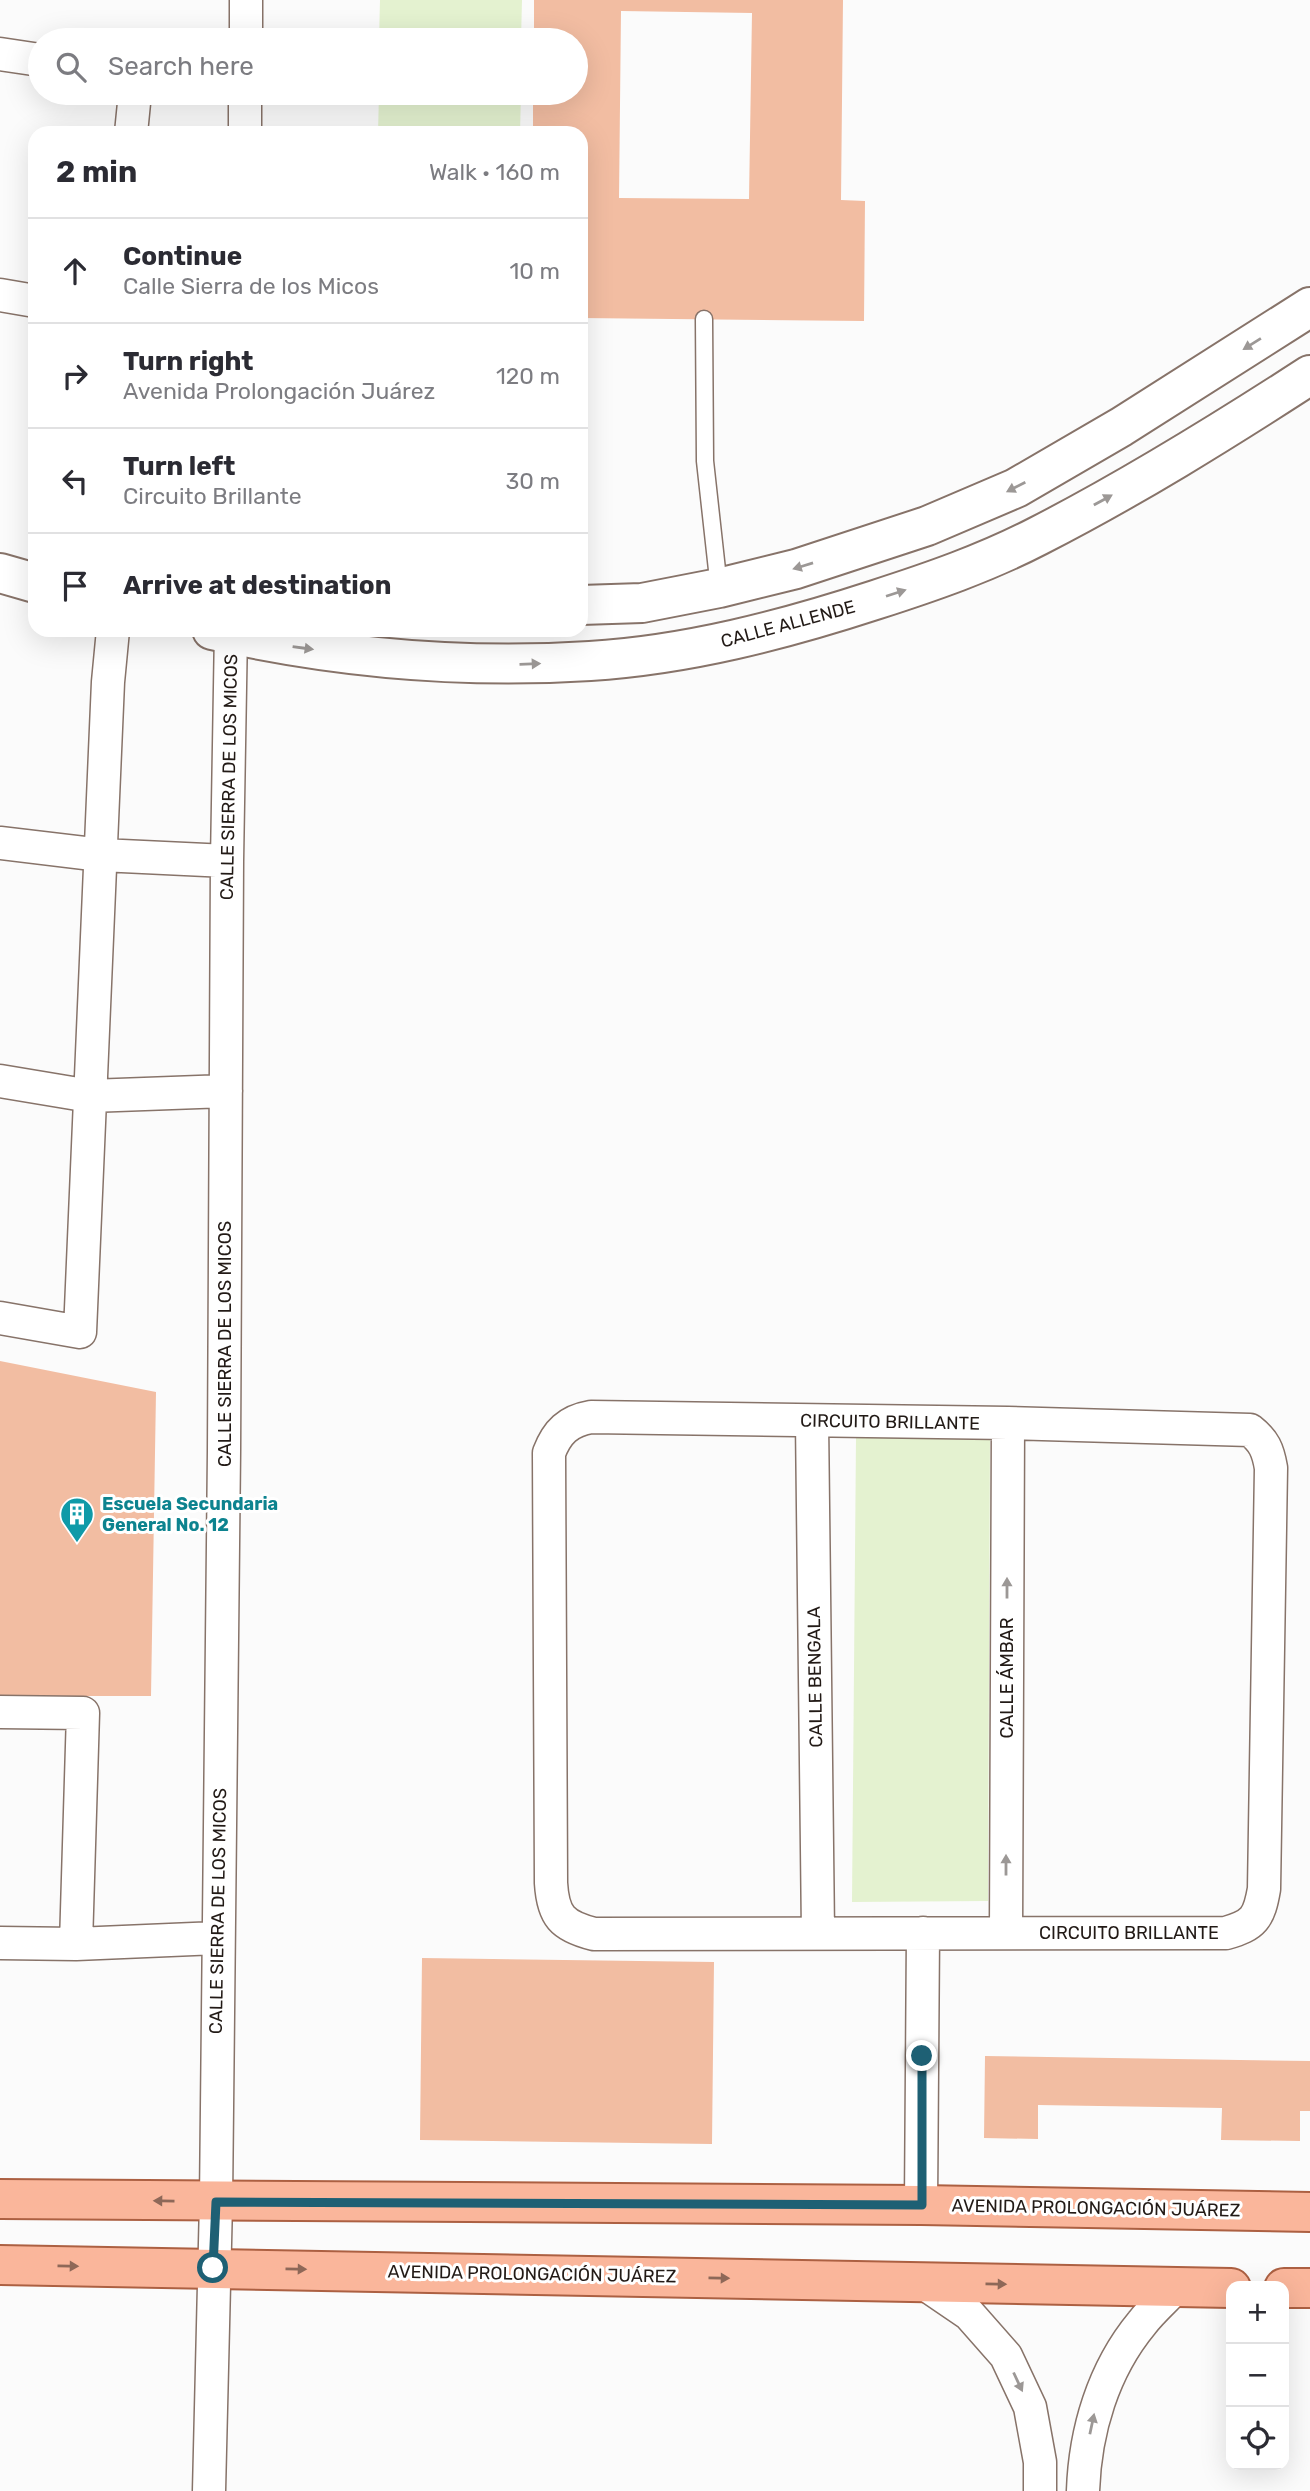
<!DOCTYPE html>
<html lang="en">
<head>
<meta charset="utf-8">
<style>
	:root { --surface:#fff; --page:#f2f2f3; --text:#2b2b33; --muted:#7c7c81; --line:#e1e1e2 }
	body { margin:0; font-family:Rubik,sans-serif; background:var(--page); color:var(--text) }
	.controls { position:absolute; right:21px; bottom:21px; display:grid; overflow:hidden; border-radius:14px; box-shadow:0 7px 28px #0002 }
	.controls button { width:63px; height:63px; display:grid; place-items:center; padding:0; border:0; border-bottom:2px solid var(--line); background:var(--surface); color:var(--text); font:35px sans-serif }
	.stop { position:absolute; width:21px; height:21px; margin:-16px; border:5px solid #1e6074; border-radius:50%; background:#fff }
	.stop.end { background:#1e6074; border-color:#fff; box-shadow:0 2px 7px #0008 }
	.list { margin:0; padding:0; list-style:none }
	h2 { display:flex; justify-content:space-between; align-items:center; height:91px; margin:0; padding:0 28px; font-size:30px }
	h2 small { font-size:23px; font-weight:400; color:var(--muted) }
	.list li { display:grid; grid-template-columns:46px 1fr auto; gap:21px; align-items:center; box-sizing:border-box; height:105px; padding:0 28px; border-top:2px solid var(--line) }
	.list b { display:block; font-size:26px; white-space:nowrap }
	.list p { margin:0; font-size:23px; white-space:nowrap; color:var(--muted) }
	.list em { font-size:23px; font-style:normal; color:var(--muted) }
	.icon { flex:none; width:38px; height:38px; fill:none; stroke:currentColor; stroke-width:2; stroke-linecap:round; stroke-linejoin:round }
	.map { position:relative; flex:none; width:1310px; height:2491px; overflow:hidden }
	.search { position:absolute; background:var(--surface); box-shadow:0 7px 28px #0002; left:28px; top:28px; width:560px; height:77px; display:flex; align-items:center; gap:18px; box-sizing:border-box; padding:0 24px; border-radius:38px; color:var(--muted); font-size:26px }
	.panel { position:absolute; background:var(--surface); box-shadow:0 7px 28px #0002; left:28px; top:126px; width:560px; height:511px; border-radius:21px }
	.map>svg:first-child { display:block }
</style>
</head>
<body>
<div class="map">
<svg width="1310" height="2491" viewBox="0 0 1310 2491">
	<rect width="100%" height="100%" fill="#fbfbfb"/>
	<path fill="#e4f2d0" d="M380,0H522L521,40H379Z
		M379,93H521L520,133H378Z
		M990,1436L988,1901L852,1902L856,1437Z"/>
	<path fill="#f2bda2" fill-rule="evenodd" d="M534,0H843L841,200L865,201L864,321L581,318V133H533V93H576V40H534ZM621,11L752,13L749,199L619,198Z
		M0,1361L156,1392L151,1696H0Z
		M422,1958L714,1962L712,2144L420,2140Z
		M985,2056L1310,2061V2111H1300V2141L1221,2140L1222,2108L1038,2105V2139L984,2138Z"/>
	<g fill="none" stroke-linecap="round" stroke-linejoin="round">
		<g stroke="#877369" stroke-width="19">
			<path id="lane" d="M704,319L705,461L719,588"/>
		</g>
		<g stroke="#877369" stroke-width="35">
			<path id="street" d="M246,40V0
				M0,54L40,60
				M131,133L135,93
				M245,133V93
				M0,295L35,301
				M0,843L101,855L227,861
				M0,1081L90,1096L226,1091
				M0,1318L80,1332L108,682L113,630
				M591,1417L1008,1423L1250,1430C1264,1441 1268,1450 1271,1468L1264,1889C1259,1918 1254,1925 1226,1933L594,1934C562,1926 553,1916 551,1883L549,1453C557,1432 568,1421 591,1417Z
				M812,1421L818,1933
				M0,1712L83,1713L76,1944
				M1006,1933L1008,1423
				M0,1943L76,1944L217,1938
				M921,2205L923,1933
				M922,2282L969,2314L1006,2356L1030,2407L1040,2462V2491
				M209,2491L216,2202L224,1451L227,861L231,630
				M1083,2491C1085,2431 1103,2370 1142,2323C1152,2310 1165,2299 1176,2287"/>
		</g>
		<g stroke="#877369" stroke-width="42">
			<path id="secondary" d="M0,573L35,583
				M581,605L642,603L719,588L796,569L927,526L1016,488L1121,427L1310,307
				M212,630C336,658 463,669 590,661C687,655 783,630 875,600C931,582 986,563 1038,536C1132,488 1222,432 1310,375"/>
		</g>
		<g stroke="#ac6042" stroke-width="42">
			<path id="primary" d="M0,2199L921,2205L1310,2212
				M0,2265L1231,2288
				M1284,2288H1310"/>
		</g>
		<use href="#lane" stroke="#fff" stroke-width="16"/>
		<use href="#street" stroke="#fff" stroke-width="32"/>
		<use href="#secondary" stroke="#fff" stroke-width="38"/>
		<use href="#primary" stroke="#fab69b" stroke-width="38"/>
	</g>
	<defs><path id="oneway-solid" d="M-6-.8H1V-3.2L6.5 0L1 3.2V.8H-6Z" transform="scale(1.75)"/></defs>
	<g fill="#9c9896">
		<use href="#oneway-solid" transform="translate(1252 344) rotate(148)"/>
		<use href="#oneway-solid" transform="translate(1016 487) rotate(153)"/>
		<use href="#oneway-solid" transform="translate(1103 500) rotate(-29)"/>
		<use href="#oneway-solid" transform="translate(803 566) rotate(163)"/>
		<use href="#oneway-solid" transform="translate(896 593) rotate(-18)"/>
		<use href="#oneway-solid" transform="translate(303 648) rotate(8)"/>
		<use href="#oneway-solid" transform="translate(530 664) rotate(-2)"/>
		<use href="#oneway-solid" transform="translate(1007 1588) rotate(-90)"/>
		<use href="#oneway-solid" transform="translate(1006 1865) rotate(-90)"/>
		<use href="#oneway-solid" transform="translate(1018 2382) rotate(65)"/>
		<use href="#oneway-solid" transform="translate(1092 2424) rotate(-78)"/>
	</g>
	<g fill="#8e6858">
		<use href="#oneway-solid" transform="translate(164 2201) rotate(-179)"/>
		<use href="#oneway-solid" transform="translate(68 2266) rotate(1)"/>
		<use href="#oneway-solid" transform="translate(296 2269) rotate(1)"/>
		<use href="#oneway-solid" transform="translate(719 2278) rotate(1)"/>
		<use href="#oneway-solid" transform="translate(996 2284) rotate(1)"/>
	</g>
	<g fill="none" stroke-linecap="round" stroke-linejoin="round">
		<path stroke="#1e6074" stroke-width="9" d="M213,2268L216,2202L922,2205V2056"/>
	</g>
	<defs>
		<g id="building-pin" transform="scale(1.75)"><path d="M0 17L-7.5 6A9.5 9.5 0 1 1 7.5 6Z" fill="#0f9aa8" stroke="#fff"/><path d="M-4-6H4V6H1V3H-1V6H-4ZM-2.5-4.3h1.7v1.8h-1.7ZM.8-4.3h1.7v1.8H.8ZM-2.5-1h1.7V.8h-1.7ZM.8-1h1.7V.8H.8Z" fill="#fff"/></g>
	</defs>
	<g fill-rule="evenodd">
		<use href="#building-pin" x="77" y="1514"/>
	</g>
	<g text-anchor="middle" dominant-baseline="central" stroke-width="6" stroke-linejoin="round" paint-order="stroke">
		<g font-size="18" fill="#221a16" stroke="#fff">
			<text transform="translate(788 624) rotate(-15)">CALLE ALLENDE</text>
			<text transform="translate(229 777) rotate(-89)">CALLE SIERRA DE LOS MICOS</text>
			<text transform="translate(225 1344) rotate(-90)">CALLE SIERRA DE LOS MICOS</text>
			<text transform="translate(890 1422) rotate(1)">CIRCUITO BRILLANTE</text>
			<text transform="translate(815 1677) rotate(-91)">CALLE BENGALA</text>
			<text transform="translate(1007 1678) rotate(-90)">CALLE ÁMBAR</text>
			<text transform="translate(218 1911) rotate(-89)">CALLE SIERRA DE LOS MICOS</text>
			<text x="1129" y="1933">CIRCUITO BRILLANTE</text>
			<text transform="translate(1096 2208) rotate(1)">AVENIDA PROLONGACIÓN JUÁREZ</text>
			<text transform="translate(532 2274) rotate(1)">AVENIDA PROLONGACIÓN JUÁREZ</text>
		</g>
		<g font-size="18" font-weight="bold" fill="#0d838f" stroke="#fff" text-anchor="start">
			<text x="102" y="1504">Escuela Secundaria<tspan x="102" dy="21">General No. 12</tspan></text>
		</g>
	</g>
</svg>
<div class="controls">
<button>+</button>
<button>−</button>
<button><svg class="icon" aria-label="locate" viewBox="0 0 24 24"><circle cx="12" cy="12" r="6"/><path d="M12 2v4M12 18v4M2 12h4M18 12h4"/></svg></button>
</div>
<div class="stop" style="left:213px;top:2268px"></div>
<div class="stop end" style="left:922px;top:2056px"></div>
<div class="search"><svg class="icon" aria-label="search" viewBox="0 0 24 24"><circle cx="10" cy="10" r="6"/><path d="M15 15l6 6"/></svg>Search here</div>
<section class="panel">
<h2>2 min<small>Walk · 160 m</small></h2>
<ul class="list">
<li><svg class="icon" aria-label="ahead" viewBox="0 0 24 24"><path d="M12 20V5M6 11l6-6 6 6"/></svg><div><b>Continue</b><p>Calle Sierra de los Micos</p></div><em>10 m</em></li>
<li><svg class="icon" aria-label="right" viewBox="0 0 24 24"><path d="M7 20v-9h11M14 6l5 5-5 5"/></svg><div><b>Turn right</b><p>Avenida Prolongación Juárez</p></div><em>120 m</em></li>
<li><svg class="icon" aria-label="left" viewBox="0 0 24 24"><path d="M17 20v-9H6M10 6l-5 5 5 5"/></svg><div><b>Turn left</b><p>Circuito Brillante</p></div><em>30 m</em></li>
<li><svg class="icon" aria-label="arrive" viewBox="0 0 24 24"><path d="M6 21V4h12l-3 4 3 4H6"/></svg><div><b>Arrive at destination</b></div></li>
</ul>
</section>
</div>
</body>
</html>
